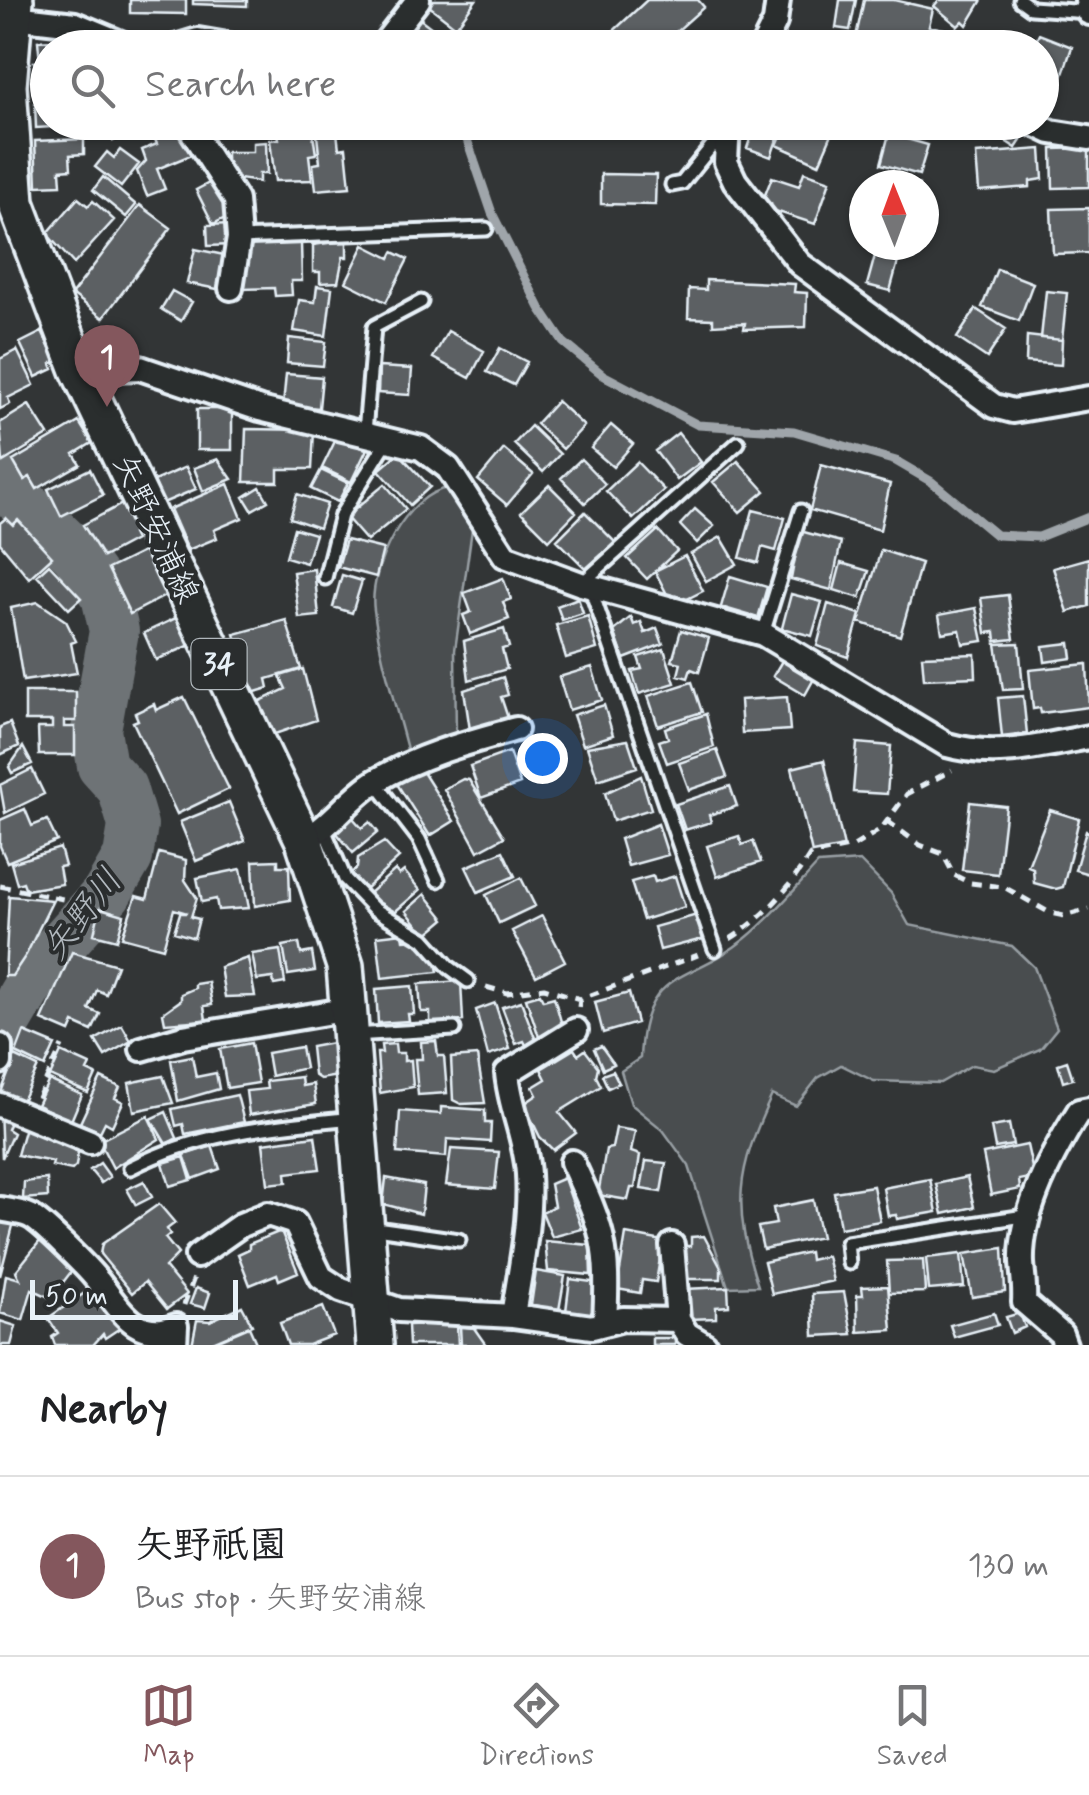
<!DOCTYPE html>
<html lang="en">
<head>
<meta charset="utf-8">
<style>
	:root { --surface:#fff; --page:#f2f2f2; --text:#202124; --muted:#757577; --line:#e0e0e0; --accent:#84575d }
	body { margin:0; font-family:Mynerve,"Klee One",sans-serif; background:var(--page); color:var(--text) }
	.compass { position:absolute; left:849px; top:170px; width:90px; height:90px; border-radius:50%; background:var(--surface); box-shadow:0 2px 8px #0004; rotate:359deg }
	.scale { position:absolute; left:30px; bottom:25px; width:208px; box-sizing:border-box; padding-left:10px; border:5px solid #e8f1f8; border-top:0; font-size:28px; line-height:35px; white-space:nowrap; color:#e8f1f8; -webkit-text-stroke:8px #2a2d2e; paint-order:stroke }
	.you { position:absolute; left:542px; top:758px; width:35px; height:35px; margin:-25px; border:8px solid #fff; border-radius:50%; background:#1a73e8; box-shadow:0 0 0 15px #1a73e833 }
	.badge { display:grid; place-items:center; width:65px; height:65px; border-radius:50%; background:var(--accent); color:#fff; font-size:32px; font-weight:700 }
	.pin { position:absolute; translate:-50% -82px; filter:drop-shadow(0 2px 5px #0008) }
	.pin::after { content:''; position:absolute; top:52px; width:35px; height:30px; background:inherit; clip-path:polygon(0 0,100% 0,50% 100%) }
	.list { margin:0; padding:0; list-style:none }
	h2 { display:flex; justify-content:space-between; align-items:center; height:130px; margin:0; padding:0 40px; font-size:42px }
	h2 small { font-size:32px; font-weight:400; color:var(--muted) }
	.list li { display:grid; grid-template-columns:65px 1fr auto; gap:30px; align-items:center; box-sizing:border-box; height:180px; padding:0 40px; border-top:2px solid var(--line) }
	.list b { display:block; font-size:38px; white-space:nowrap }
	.list p { margin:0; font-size:32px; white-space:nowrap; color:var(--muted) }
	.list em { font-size:32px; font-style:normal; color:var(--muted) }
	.icon { flex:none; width:55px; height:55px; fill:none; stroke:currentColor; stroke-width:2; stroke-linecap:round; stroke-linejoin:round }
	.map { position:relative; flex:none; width:1089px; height:1345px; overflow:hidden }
	.search { position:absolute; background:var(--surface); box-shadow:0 2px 8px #0004; left:30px; right:30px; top:30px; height:110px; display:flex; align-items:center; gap:25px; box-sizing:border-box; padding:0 35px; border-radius:55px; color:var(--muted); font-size:38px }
	.sheet { height:310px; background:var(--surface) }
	nav { display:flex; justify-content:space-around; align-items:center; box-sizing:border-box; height:140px; border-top:2px solid var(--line); background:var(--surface); font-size:28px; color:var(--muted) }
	nav a { display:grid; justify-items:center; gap:5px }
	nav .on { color:var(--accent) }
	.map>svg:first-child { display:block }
</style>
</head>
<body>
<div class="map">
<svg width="1089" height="1345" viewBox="0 0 1089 1345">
	<rect width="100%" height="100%" fill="#323536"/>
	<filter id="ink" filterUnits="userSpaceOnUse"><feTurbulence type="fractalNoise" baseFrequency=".01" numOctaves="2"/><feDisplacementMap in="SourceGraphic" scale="20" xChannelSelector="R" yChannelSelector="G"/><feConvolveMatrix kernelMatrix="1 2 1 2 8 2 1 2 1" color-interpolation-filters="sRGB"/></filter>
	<g filter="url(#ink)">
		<path fill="#494d4f" stroke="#989fa4" stroke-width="2.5" d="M449,488L472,529L455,650L456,736L408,753C396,706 380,658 374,610C368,569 406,493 449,488Z
			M860,861L891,893L909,925L1012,946L1034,967L1057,1028L1040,1049L994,1069L972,1065L940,1083L874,1081L841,1065L818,1078L796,1106L772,1095C736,1172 732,1206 758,1286L728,1287L689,1166L663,1130L631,1104L621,1071L640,1058C644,966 689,985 746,938C772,917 795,889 818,864Z"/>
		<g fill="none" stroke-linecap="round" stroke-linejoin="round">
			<path stroke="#9fa5aa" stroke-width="9" d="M461,122L492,213L540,308L563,342L603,375L698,425L794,431L896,461L932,482L996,535L1039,537L1089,517"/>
			<path stroke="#6e7376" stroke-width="50" d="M0,481L75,552L106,596L114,631L96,730L102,766L122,788L133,825L128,857L107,893L35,974L0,1034"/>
		</g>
		<path fill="#5c6063" stroke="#e8f1f8" stroke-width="2.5" d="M130,0H186V14L130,13Z
			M193,0H247V6L193,4Z
			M434,0H476L456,27L429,6Z
			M647,0H698L704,7L658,48H595Z
			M840,0H856L850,30L836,28Z
			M864,0H894L933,9L929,26L944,29L940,48H886L855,41Z
			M939,0H982L967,25L963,21L958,26L934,6Z
			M415,15L457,47L456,48L390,47Z
			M1008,33L1035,44L1039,34L1072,47L1054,101L1042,96V48H1002Z
			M86,38L87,48H48V98H42L34,62H40L38,41Z
			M48,100V122L87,125L36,128L35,101Z
			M149,122L113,141L106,124L109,122Z
			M579,122H624V132L578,131Z
			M756,122H783L771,157L747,148Z
			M787,122H837L819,164L777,145Z
			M890,122H928L924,139L888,129Z
			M987,122H1016L1028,130L1016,148L984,127Z
			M336,124L339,149L346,148L350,187L316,190L313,164L320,163L316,126Z
			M179,127L191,155L157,169L165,189L147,196L137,171L146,161L142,150L157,144L154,137Z
			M312,128L316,154L309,155L312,180L275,181L270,140L279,139L278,133Z
			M889,134L928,145L919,175L881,164Z
			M84,139V154L70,155L71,169L60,170L61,185L37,186L35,141Z
			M266,142L267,174H259V182L226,177V152H253V143Z
			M1089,148V187L1053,188L1052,149Z
			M1041,149L1043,179L1030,181V187L979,191L976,154Z
			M120,150L139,164L121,187L95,167L107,152L114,158Z
			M804,172L830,181L815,224L769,209L771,204L763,200L772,177L799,186Z
			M601,174L656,175L655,205L601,204Z
			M882,174L920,185H879Z
			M103,177L136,205L126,217L93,190Z
			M213,181L231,215L213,224L196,190Z
			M78,198L88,206L93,201L114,220L74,264L47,234Z
			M140,205L171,228L103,318L72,294Z
			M1089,208V253L1053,254L1051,209Z
			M231,224V245L208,246L207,225Z
			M347,240V257H343L338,282L320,283V272H313V245Z
			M301,243L302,281H291L292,295L275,296L274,288L243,289L242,245Z
			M364,245L390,258L393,252L408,259L386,302L346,282Z
			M195,249L224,255L217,289L187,283Z
			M876,252L899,258L890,291L867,285Z
			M997,269L1033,283L1019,321L982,307Z
			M706,280L795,284L794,292L807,293L806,327L744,329L745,323L713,325V319L688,318L689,289L706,290Z
			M317,286L332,288L326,336L294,331L299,300L315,302Z
			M172,291L192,302L181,321L161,309Z
			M1046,291L1067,293L1062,340L1041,338Z
			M976,309L1006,329L987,358L957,338Z
			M448,331L484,351L470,378L433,358Z
			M42,332L56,361L51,364L53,369L36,377L20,343Z
			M1027,336L1062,340L1061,365L1026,362Z
			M289,338L326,342L323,366L287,363Z
			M500,348L527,362L514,385L487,372Z
			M17,350L34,385L8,398L10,404L0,409V359Z
			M379,367L412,369L410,395L378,393Z
			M286,374L322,377L319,408L283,405Z
			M557,401L584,426L563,449L536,424Z
			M29,405L48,435L3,462L0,423Z
			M197,409H232V450H197Z
			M79,422L92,443L74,454L80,464L37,489L30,477L24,480L13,461Z
			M611,425L633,444L613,467L591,448Z
			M531,426L560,454L543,472L514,444Z
			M246,429L314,430L312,469H278V482H244Z
			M678,433L701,462L677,480L655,451Z
			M338,435L367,449L351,482L322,468Z
			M504,449L533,474L507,505L478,480Z
			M399,453L430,487L410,505L379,470Z
			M218,459L232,479L203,491L194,468Z
			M581,459L605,484L585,503L561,478Z
			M738,461L765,491L740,512L713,482Z
			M637,462L664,490L633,519L606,491Z
			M821,465L890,484L880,530L810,510Z
			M186,467L196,489L163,503L154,481Z
			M90,469L103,495L61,516L48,489Z
			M321,470L348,483L338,502L311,489Z
			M228,484L242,518L214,530L217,538L188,550L170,509Z
			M385,484L406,509L367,541L346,517Z
			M549,485L576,512L549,540L521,512Z
			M260,487L268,501L252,510L244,497Z
			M297,494L327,504L319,528L290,518Z
			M124,503L138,530L132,534L135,540L103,557L83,525Z
			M695,509L714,526L697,543L680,525Z
			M753,510L785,518L776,551L762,547L758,563L740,558Z
			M585,512L615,542L588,571L557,540Z
			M6,518L13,525L18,520L52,557L29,578L0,543V523Z
			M294,528L315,534L306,563L286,557Z
			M658,530L677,551L647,579L627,558Z
			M800,531L841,542L831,590L791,579Z
			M721,537L737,564L706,581L691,554Z
			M346,540L383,549L376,577L338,567Z
			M881,550L921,563L900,636L859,622Z
			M145,551L167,595L130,614L108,569Z
			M685,556L703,591L673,606L655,571Z
			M1089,558V606L1068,612L1053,568Z
			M841,563L869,571L860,598L834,590Z
			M49,564L81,598L69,609L37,575Z
			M314,569L319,616L299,618L293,572Z
			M342,575L362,581L352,613L333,607Z
			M730,576L767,587L758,618L721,607Z
			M503,578L511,599L503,602L509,619L470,634L463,615L471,612L464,593Z
			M791,594L822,602L812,636L782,628Z
			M1008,595L1014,639L996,641L995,632L986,633L981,598Z
			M578,598L583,613L562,620L557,606Z
			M38,602L66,621L76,641L71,643L77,673L23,681L11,608Z
			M828,604L860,614L848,657L817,646Z
			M976,608L983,641L963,644L960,630L942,633L939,615Z
			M180,616L193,644L156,660L144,633Z
			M588,616L597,649L566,658L556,625Z
			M631,617L634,625L641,622L645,633L657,628L663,644L624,659L614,631Z
			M286,620L301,669L267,679L269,688L252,693L235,634Z
			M504,629L509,647L502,649L507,669L469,680L464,641Z
			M681,630L709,638L699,672L691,669L688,678L678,675L681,663L672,661Z
			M1019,643L1023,689L1003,690L996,644Z
			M1070,643L1072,658L1045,662L1043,646Z
			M664,649L675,683L639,694L632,671L642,669L638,657Z
			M975,654L976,677L924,679L922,656Z
			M783,659L815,677L805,695L773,676Z
			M1087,664L1089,707L1041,713L1040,708L1033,709L1029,670Z
			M592,667L602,700L569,710L559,677Z
			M303,669L316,720L272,735L258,702L286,689L280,676Z
			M503,677L508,695L501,697L508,718L470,730L464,690Z
			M692,682L702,712L658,726L648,696Z
			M25,692H76V721H64V727H75V755H39L38,728H52V721H25Z
			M1023,696L1027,734L1002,737L998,698Z
			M184,697L229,789L177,814L133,722L138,720L135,713L154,704L156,710Z
			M787,697L790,730L742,733L740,700Z
			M604,705L613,735L583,745L573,715Z
			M706,714L714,747L667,763L659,741L668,738L665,728Z
			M10,723L19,746L0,755V727Z
			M628,740L637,767L598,780L587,747Z
			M857,743L891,746L887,794L853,792Z
			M23,747L32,764L12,773L9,767Z
			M717,750L727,777L689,790L679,763Z
			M509,752L520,784L481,798L470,766Z
			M824,760L844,847L812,853L792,768Z
			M32,769L44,794L5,813L0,785Z
			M421,769L454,821L430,836L397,784Z
			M641,776L651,809L613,821L605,793Z
			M463,779L469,780L504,837L478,851L444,789Z
			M730,786L737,806L709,815L711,822L685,830L676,804Z
			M229,802L245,841L196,861L180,822Z
			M970,802L1006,806L998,874L962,870Z
			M25,809L32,826L47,820L57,841L7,862L0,846V820Z
			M1050,810L1079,819L1063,887L1056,889L1034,883L1033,868L1028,866Z
			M353,818L362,828L370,822L378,832L353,853L336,832Z
			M658,824L668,855L628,866L620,839Z
			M1086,831L1089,832V874L1075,870Z
			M739,836L742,845L753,841L761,862L717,877L707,846Z
			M384,842L399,858L363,891L349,875L357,868L358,858Z
			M60,848L65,866L59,867L62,884L26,890L23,882L17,884L11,863Z
			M503,851L515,876L478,892L466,867Z
			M159,853L186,860L185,880L197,898L191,917L199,919L194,938L174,932L180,913H187L174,909L163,948L122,937L136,896L147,899Z
			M278,860V866H289L290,900L255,906L253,861Z
			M241,869L249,908L218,910L216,899L202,902L197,878Z
			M395,870L399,875L404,871L420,890L390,916L369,893Z
			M653,876L655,882L675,876L685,907L643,920L631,882Z
			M521,878L535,906L499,923L486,895Z
			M425,894L445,919L426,935L406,911Z
			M9,896L53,900L26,955L12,976H5Z
			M100,908L124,915L117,940L94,934Z
			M697,915L703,939L660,950L654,927Z
			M542,916L565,961L536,976L512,931Z
			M403,933L404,940L420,939L434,954L438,972L382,978L377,936Z
			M299,943L301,954L312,952L315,971L288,975L283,946Z
			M280,950L285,983L274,985L273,978L257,980L252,954Z
			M72,952L117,965L106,994L97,990L89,1009L100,1014L92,1031L74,1023L70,1032L42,1020Z
			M248,958L255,996L225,997L220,967Z
			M461,981L463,1021L430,1023V1012H421L419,984Z
			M208,982L212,1005L204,1006L206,1020L165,1023L163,1013L181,1000V994L195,988V984Z
			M412,986L414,1014H408L409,1021L378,1023L376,989Z
			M629,993L637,1023L603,1033L595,1002Z
			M540,994L543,1000L554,997L562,1025L539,1037L526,998Z
			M521,1001L537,1043L527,1047L524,1041L516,1044L502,1007Z
			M495,1003L510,1049L488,1056L476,1010Z
			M122,1025L131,1041L105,1056L95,1040Z
			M24,1032L55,1045L45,1067L16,1053Z
			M436,1041L438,1056H444L447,1093L418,1095L415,1059H422L421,1042Z
			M338,1042L344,1075L320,1079L314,1075L311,1047Z
			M251,1043L258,1083L227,1088L220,1049Z
			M395,1044L396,1053H404V1061L411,1060L413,1087L380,1093L377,1053H382L381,1045Z
			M601,1046L614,1064L603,1069L594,1049Z
			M301,1047L305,1068L271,1076L267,1053Z
			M574,1049L578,1055L585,1050L598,1067L596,1076L601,1086L559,1112L576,1133L553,1150L540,1137L524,1104L537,1095L533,1087L546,1079L541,1069Z
			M61,1052L90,1065L87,1071L96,1075L88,1093L50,1076Z
			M15,1056L38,1067L20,1105L0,1095Z
			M192,1056L196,1077L216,1073L219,1089L178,1101L171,1060Z
			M477,1056L485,1103L461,1104L453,1100L451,1058Z
			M1067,1061L1073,1079L1063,1082L1058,1064Z
			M613,1071L619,1083L608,1088L602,1075Z
			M163,1076L173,1103L134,1111L129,1083Z
			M301,1077L302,1086L313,1084L316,1104L249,1115L246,1091L267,1089L266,1081Z
			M101,1078L120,1087L115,1098L123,1102L112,1126L105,1122L100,1132L80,1123Z
			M49,1080L82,1095L71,1121L37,1105Z
			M237,1095L244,1122L185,1134L183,1124L176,1126L172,1109Z
			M441,1107L485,1110V1123H491L490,1142L447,1139L446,1157L397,1153L400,1111L441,1114Z
			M0,1109L13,1115L7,1129L13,1133L2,1158Z
			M166,1112L177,1138L166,1144L151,1119Z
			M148,1116L159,1139L113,1168L99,1141Z
			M1009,1124L1013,1145L995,1148L991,1127Z
			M25,1127L61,1134L59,1142L79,1146L76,1166L72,1170L52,1166L53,1162L17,1155Z
			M616,1128L635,1131L631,1152L640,1155L635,1188H631L628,1200L598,1195L606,1149L612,1148Z
			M315,1136L320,1169L286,1173L287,1182L268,1184L263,1143Z
			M1027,1145L1034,1177L1019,1180L1020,1189L991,1195L983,1154Z
			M212,1146L220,1169L193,1179L184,1155Z
			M451,1149L499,1152L495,1189L446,1185Z
			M184,1157L191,1180L170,1186L163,1163Z
			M646,1161L666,1163L661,1192L641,1189Z
			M100,1163L110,1177L101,1183L90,1170Z
			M967,1177L974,1207L943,1214L936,1184Z
			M386,1178L424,1185L421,1214L383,1204Z
			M564,1178L582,1229L552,1237L542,1212L554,1206L550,1184Z
			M47,1179L48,1197L23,1199L24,1182Z
			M930,1179L937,1212L897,1219L896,1215L888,1216L883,1188Z
			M144,1181L152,1197L136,1205L127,1189Z
			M873,1186L880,1221L840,1228L834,1192Z
			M813,1200L821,1237L763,1249L758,1227L776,1224L773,1208Z
			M159,1204L175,1223L167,1229L170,1234L165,1238L178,1254L165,1267L187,1294L167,1309L145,1282L132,1293L100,1254L102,1244Z
			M0,1214L15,1218L0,1276Z
			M281,1231L298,1272L279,1280L277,1274L250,1285L238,1254L249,1249V1244Z
			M626,1234L663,1241L656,1282L642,1280L640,1293L617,1289Z
			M704,1236L721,1268V1279H682V1246H691V1237Z
			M40,1241L74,1268L51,1298L32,1289L23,1320L0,1313L6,1275L20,1279L16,1271Z
			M545,1241L590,1245L591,1275L548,1271Z
			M1003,1248L1005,1292L972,1297L964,1254Z
			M809,1252L810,1260L827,1256L833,1281L772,1294L764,1262Z
			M961,1254L964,1287L929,1290L926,1258Z
			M923,1260L925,1292L889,1293L887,1261Z
			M536,1271L565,1276L559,1310L531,1305Z
			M570,1279L599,1283L594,1322L565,1319Z
			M888,1286L892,1330L858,1332L857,1295H863L862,1287Z
			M728,1287L729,1306L716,1307V1318L688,1319L684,1289Z
			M92,1288L120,1328L105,1338L103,1334L93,1345H55L52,1337L58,1333L48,1318Z
			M196,1288L210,1293L205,1308L190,1304Z
			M844,1292L852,1334L814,1336L812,1294Z
			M242,1306L252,1325L206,1345H192L197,1320L210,1321Z
			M323,1307L334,1335L308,1345H288L280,1323Z
			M994,1313L998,1325L954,1337L950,1325Z
			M1020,1313L1025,1327L1012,1333L1006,1317Z
			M0,1321L16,1326L11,1345H0Z
			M457,1323L458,1345H409L408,1325Z
			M460,1326L474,1328L486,1345H461Z
			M249,1327L257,1345H207Z
			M652,1338H675V1345H652Z"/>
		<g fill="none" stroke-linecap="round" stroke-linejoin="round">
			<g stroke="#e8f1f8" stroke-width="19">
				<path id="service" d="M1020,0L1031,8L1089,12
					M672,185L682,183L711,147L725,142
					M239,238L486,229
					M365,432L374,327L421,302
					M325,578L341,515L389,438
					M581,584L738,443
					M590,587L715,949
					M763,634L801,511
					M375,782L419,839L438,880
					M324,829L345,879L374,909L424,939L449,967L468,981
					M353,1035L454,1029
					M130,1168C202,1131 275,1126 354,1118
					M369,1227L459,1240
					M849,1263L847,1243L1031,1215"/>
			</g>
			<g stroke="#e8f1f8" stroke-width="30">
				<path id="minor" d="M1087,0L1089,13
					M14,17L75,24L133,48
					M172,48L198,40L245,48
					M381,48L418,0
					M762,48L775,22L778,0
					M186,122L236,200L239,238L231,288
					M728,122L726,162L735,181L800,264L994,406L1013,411L1089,398
					M1030,122L1051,132L1089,138
					M79,370L140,368L260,409L421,448L448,468L505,556L581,584L763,634L947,745C996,759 1040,746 1089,737
					M304,841C332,825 349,798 376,781C419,755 469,742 516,729
					M0,1046V1062
					M142,1049L183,1037L350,1009
					M0,1105L90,1142
					M572,1162C604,1231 609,1246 605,1322
					M0,1209C9,1211 22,1212 30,1216C42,1222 89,1269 98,1281C119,1307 136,1343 176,1326L175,1345
					M672,1245L678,1320
					M197,1256L241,1225L268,1214L295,1223L321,1277L341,1290L399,1310L513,1316L592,1327L623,1319L678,1320L687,1334L705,1345
					M513,1316C520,1270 531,1222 528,1174C526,1139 510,1108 507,1073L576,1030
					M1065,1345L1061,1334L1024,1302C1025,1288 1023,1277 1022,1263C1020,1213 1053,1152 1079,1111L1089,1109"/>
			</g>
			<g stroke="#e8f1f8" stroke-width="42">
				<path id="primary" d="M15,0L8,86L16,203L79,370L304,841L345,966L375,1345"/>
			</g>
			<path stroke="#e8f1f8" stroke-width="5" stroke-dasharray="10 8" stroke-linecap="butt" d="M887,821L920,845L943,854L954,875L970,883L1004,887L1050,913L1064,916L1089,909
				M0,886L63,899L87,927
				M730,939C765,917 788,890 810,855L854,846L881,829L907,794L952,770
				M486,987L507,993L544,988L580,999
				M579,1007L580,999L698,955
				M38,1098L62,1046
				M184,1305L194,1278"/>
			<use href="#service" stroke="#2a2d2e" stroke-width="11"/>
			<use href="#minor" stroke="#2a2d2e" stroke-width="22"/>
			<use href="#primary" stroke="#2a2d2e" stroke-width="35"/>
		</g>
	</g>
	<g text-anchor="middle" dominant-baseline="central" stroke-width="8" stroke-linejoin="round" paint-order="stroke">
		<rect fill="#2a2d2e" stroke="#afb6bb" stroke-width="2.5" x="191.5" y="639" width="55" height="50" rx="8"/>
		<g font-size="30" font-weight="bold" fill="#e8f1f8">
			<text x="219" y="664">34</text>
		</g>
		<g font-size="32" fill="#e8f1f8" stroke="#2a2d2e">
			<text transform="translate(155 529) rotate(65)">矢野安浦線</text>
		</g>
		<g font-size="35" font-style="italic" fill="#b1b8be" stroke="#2a2d2e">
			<text transform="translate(83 915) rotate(-52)">矢野川</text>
		</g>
	</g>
</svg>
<svg class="compass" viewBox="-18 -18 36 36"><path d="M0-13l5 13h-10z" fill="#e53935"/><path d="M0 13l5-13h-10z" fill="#757577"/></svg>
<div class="scale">50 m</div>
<div class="you"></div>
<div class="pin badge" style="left:107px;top:407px">1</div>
<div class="search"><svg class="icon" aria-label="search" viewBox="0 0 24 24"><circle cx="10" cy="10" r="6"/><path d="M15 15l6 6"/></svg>Search here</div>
</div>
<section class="sheet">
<h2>Nearby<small></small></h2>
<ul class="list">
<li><span class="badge">1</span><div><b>矢野祇園</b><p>Bus stop · 矢野安浦線</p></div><em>130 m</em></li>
</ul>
</section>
<nav>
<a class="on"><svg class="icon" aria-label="map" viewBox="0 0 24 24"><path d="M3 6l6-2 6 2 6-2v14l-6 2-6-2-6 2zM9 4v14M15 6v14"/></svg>Map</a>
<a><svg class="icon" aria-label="directions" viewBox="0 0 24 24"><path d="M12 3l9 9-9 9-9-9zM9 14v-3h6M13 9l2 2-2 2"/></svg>Directions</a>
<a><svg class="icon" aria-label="saved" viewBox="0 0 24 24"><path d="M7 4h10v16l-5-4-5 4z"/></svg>Saved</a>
</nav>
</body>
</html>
